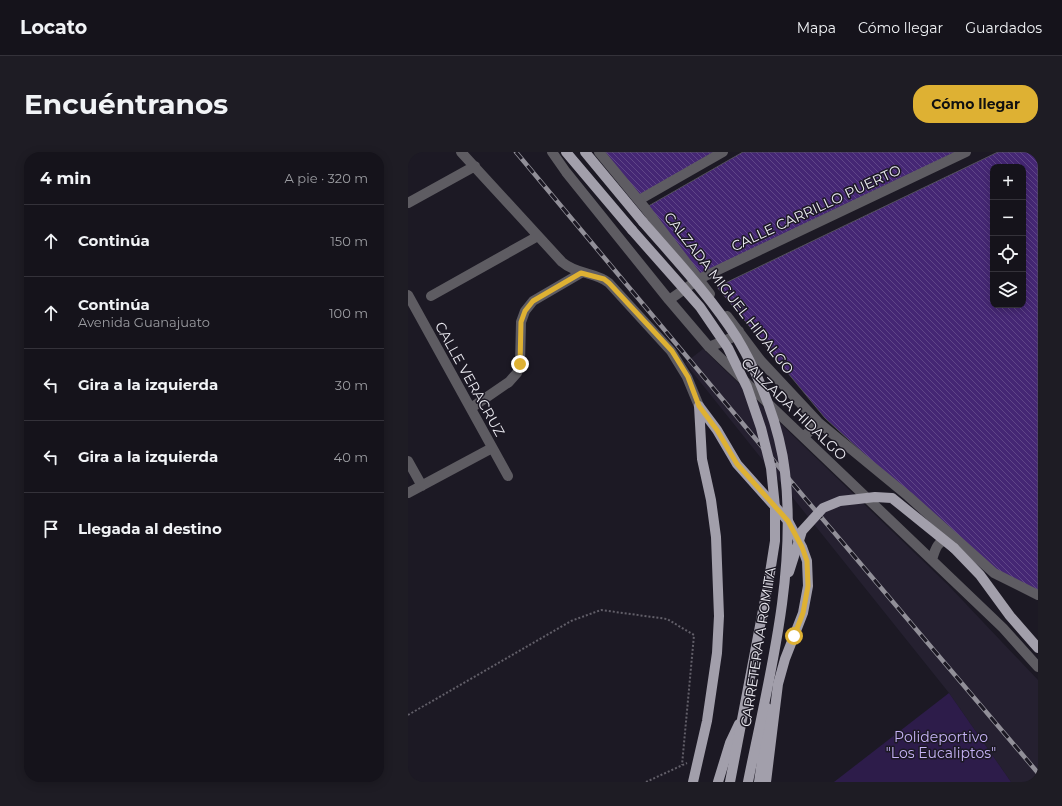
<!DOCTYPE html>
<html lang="es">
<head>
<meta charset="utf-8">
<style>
	:root { --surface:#15131b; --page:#1e1c24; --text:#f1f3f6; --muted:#9d9ea3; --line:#34323a; --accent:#deb133 }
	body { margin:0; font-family:Montserrat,sans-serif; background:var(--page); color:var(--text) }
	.controls { position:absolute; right:12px; top:12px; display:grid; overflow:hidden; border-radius:8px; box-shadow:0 2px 10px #0003 }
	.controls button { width:36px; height:36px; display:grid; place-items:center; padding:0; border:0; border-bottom:1px solid var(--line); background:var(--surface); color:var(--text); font:20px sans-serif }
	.stop { position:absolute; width:12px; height:12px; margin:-9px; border:3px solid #deb133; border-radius:50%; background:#fff }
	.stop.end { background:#deb133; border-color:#fff; box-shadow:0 1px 4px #0008 }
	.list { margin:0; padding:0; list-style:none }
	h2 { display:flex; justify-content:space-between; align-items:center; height:52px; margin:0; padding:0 16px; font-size:17px }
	h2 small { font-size:13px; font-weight:400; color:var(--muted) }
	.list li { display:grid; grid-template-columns:26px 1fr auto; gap:12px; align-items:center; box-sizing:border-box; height:72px; padding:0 16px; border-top:1px solid var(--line) }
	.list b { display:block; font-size:15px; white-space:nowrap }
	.list p { margin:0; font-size:13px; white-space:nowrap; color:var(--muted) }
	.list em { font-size:13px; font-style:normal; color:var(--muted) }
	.icon { flex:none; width:22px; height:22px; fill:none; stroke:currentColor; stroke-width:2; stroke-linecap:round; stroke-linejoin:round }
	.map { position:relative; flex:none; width:630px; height:630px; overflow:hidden; border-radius:16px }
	header { display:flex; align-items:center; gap:24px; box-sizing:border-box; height:56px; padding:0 20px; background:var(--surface); border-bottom:1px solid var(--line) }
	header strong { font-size:19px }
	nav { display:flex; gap:22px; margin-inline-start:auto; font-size:14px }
	.intro { display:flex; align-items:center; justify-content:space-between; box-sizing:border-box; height:96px; padding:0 24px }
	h1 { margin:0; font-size:28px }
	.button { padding:10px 18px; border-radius:16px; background:var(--accent); color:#111; font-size:14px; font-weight:700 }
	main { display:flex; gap:24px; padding:0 24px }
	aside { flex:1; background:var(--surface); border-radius:16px; box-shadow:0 2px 10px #0003 }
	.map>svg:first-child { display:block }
</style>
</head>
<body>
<header>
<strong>Locato</strong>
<nav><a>Mapa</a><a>Cómo llegar</a><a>Guardados</a></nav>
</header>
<div class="intro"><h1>Encuéntranos</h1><a class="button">Cómo llegar</a></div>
<main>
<aside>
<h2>4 min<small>A pie · 320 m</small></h2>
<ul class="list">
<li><svg class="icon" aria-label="ahead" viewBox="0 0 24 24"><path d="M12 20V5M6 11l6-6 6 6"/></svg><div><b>Continúa</b></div><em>150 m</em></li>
<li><svg class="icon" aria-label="ahead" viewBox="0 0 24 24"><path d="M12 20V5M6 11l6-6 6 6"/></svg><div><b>Continúa</b><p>Avenida Guanajuato</p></div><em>100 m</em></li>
<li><svg class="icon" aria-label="left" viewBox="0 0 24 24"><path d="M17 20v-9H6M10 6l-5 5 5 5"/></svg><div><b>Gira a la izquierda</b></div><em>30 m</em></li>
<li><svg class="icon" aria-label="left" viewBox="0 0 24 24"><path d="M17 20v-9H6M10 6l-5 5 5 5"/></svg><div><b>Gira a la izquierda</b></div><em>40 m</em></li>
<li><svg class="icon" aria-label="arrive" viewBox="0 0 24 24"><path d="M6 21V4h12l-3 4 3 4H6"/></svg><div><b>Llegada al destino</b></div></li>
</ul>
</aside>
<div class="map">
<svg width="630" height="630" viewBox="0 0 630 630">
	<defs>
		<pattern id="building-back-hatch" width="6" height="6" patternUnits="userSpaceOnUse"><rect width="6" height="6" fill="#452774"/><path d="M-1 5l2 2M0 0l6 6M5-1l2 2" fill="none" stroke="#604688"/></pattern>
	</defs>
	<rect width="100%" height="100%" fill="#1c1924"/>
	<path fill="#252030" d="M295,197L540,433L630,528V630H603L541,541L277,211Z"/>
	<path fill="#2d1c4a" d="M541,541L603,630H426Z"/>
	<path fill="url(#building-back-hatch)" stroke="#53505c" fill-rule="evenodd" d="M191,0H315L231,48Z
		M335,0H561L291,127L237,56Z
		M590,0H630V439L586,421L417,266L309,135ZM585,15H615V153H585Z"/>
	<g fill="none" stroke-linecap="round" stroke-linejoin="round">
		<path stroke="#625f69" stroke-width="2" stroke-dasharray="2 2" stroke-linecap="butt" d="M0,563L163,469L193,458L259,467L286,483L274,613
			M238,630L279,611"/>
		<path stroke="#5e5c62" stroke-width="10" d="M53,0L154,110C169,123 188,120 201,131L263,199L279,225L291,254
			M231,48L315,0
			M0,51L67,14
			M0,143L100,324
			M23,144L130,84
			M63,256L101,230L109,221L112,212L113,170L117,159L125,149L173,121
			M0,309L14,334
			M0,341L84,296"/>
		<path stroke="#5e5c62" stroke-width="10" d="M144,0L158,20L261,148L301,195L595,476L630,515
			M191,0L237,56L302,142
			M261,148L291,127L558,0
			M319,164L353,209L410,270L500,344L586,421L630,443
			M301,195L323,186L331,179
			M396,285L410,270
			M524,408C527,397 530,387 543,387"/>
		<path stroke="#a29fab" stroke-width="10" d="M158,0L224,78
			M177,0L235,70
			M291,254L309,278L329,312L380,369L394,395L399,409L400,434L395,461L377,507L370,532L358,630
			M546,396L572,423L602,464L630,496
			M285,630L299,569L309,501L311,464L308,385L303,348L294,307L291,254
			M310,630L322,591L331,572
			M351,630L353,616L359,556"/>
		<g stroke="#918f98" stroke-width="4.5">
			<path id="rail" d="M108,0L396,345L630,621"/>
		</g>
		<use href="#rail" stroke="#1c1924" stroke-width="3" stroke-dasharray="9" stroke-linecap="butt"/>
		<path stroke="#a29fab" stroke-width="10" d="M235,70C268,108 302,144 329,186C352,224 372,276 377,320C389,423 360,530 340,630
			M224,78L292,155L320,196L339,235L353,276L363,316L367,355V389L361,427L322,630
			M381,420L394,379L415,356L432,349L450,347L467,345L484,346L546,396"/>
	</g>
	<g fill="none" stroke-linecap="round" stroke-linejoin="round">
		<path stroke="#deb133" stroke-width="5" d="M112,212L113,170L117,159L125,149L173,121L196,127L201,131L264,199L280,225L291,254L309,278L329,312L380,369L394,395L399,409L400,434L395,461L386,484"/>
	</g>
	<g text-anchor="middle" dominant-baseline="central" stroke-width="3" stroke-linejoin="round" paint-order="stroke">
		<g font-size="14" fill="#ebeaf1" stroke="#1c1924">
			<text transform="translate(408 56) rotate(-25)">CALLE CARRILLO PUERTO</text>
			<text transform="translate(321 141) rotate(52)">CALZADA MIGUEL HIDALGO</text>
			<text transform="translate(62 227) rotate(61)">CALLE VERACRUZ</text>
			<text transform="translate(386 257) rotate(44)">CALZADA HIDALGO</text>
			<text transform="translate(350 495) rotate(-81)">CARRETERA A ROMITA</text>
		</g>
		<g font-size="14" fill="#c5b2f5" stroke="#1c1924">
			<text x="533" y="585">Polideportivo<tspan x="533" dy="16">"Los Eucaliptos"</tspan></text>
		</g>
	</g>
</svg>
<div class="controls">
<button>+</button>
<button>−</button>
<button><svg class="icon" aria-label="locate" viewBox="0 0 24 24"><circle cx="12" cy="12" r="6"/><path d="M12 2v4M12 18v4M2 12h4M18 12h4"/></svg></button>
<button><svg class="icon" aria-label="layers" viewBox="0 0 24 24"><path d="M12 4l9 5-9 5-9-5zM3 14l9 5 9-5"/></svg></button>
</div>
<div class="stop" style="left:386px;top:484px"></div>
<div class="stop end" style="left:112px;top:212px"></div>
</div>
</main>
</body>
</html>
